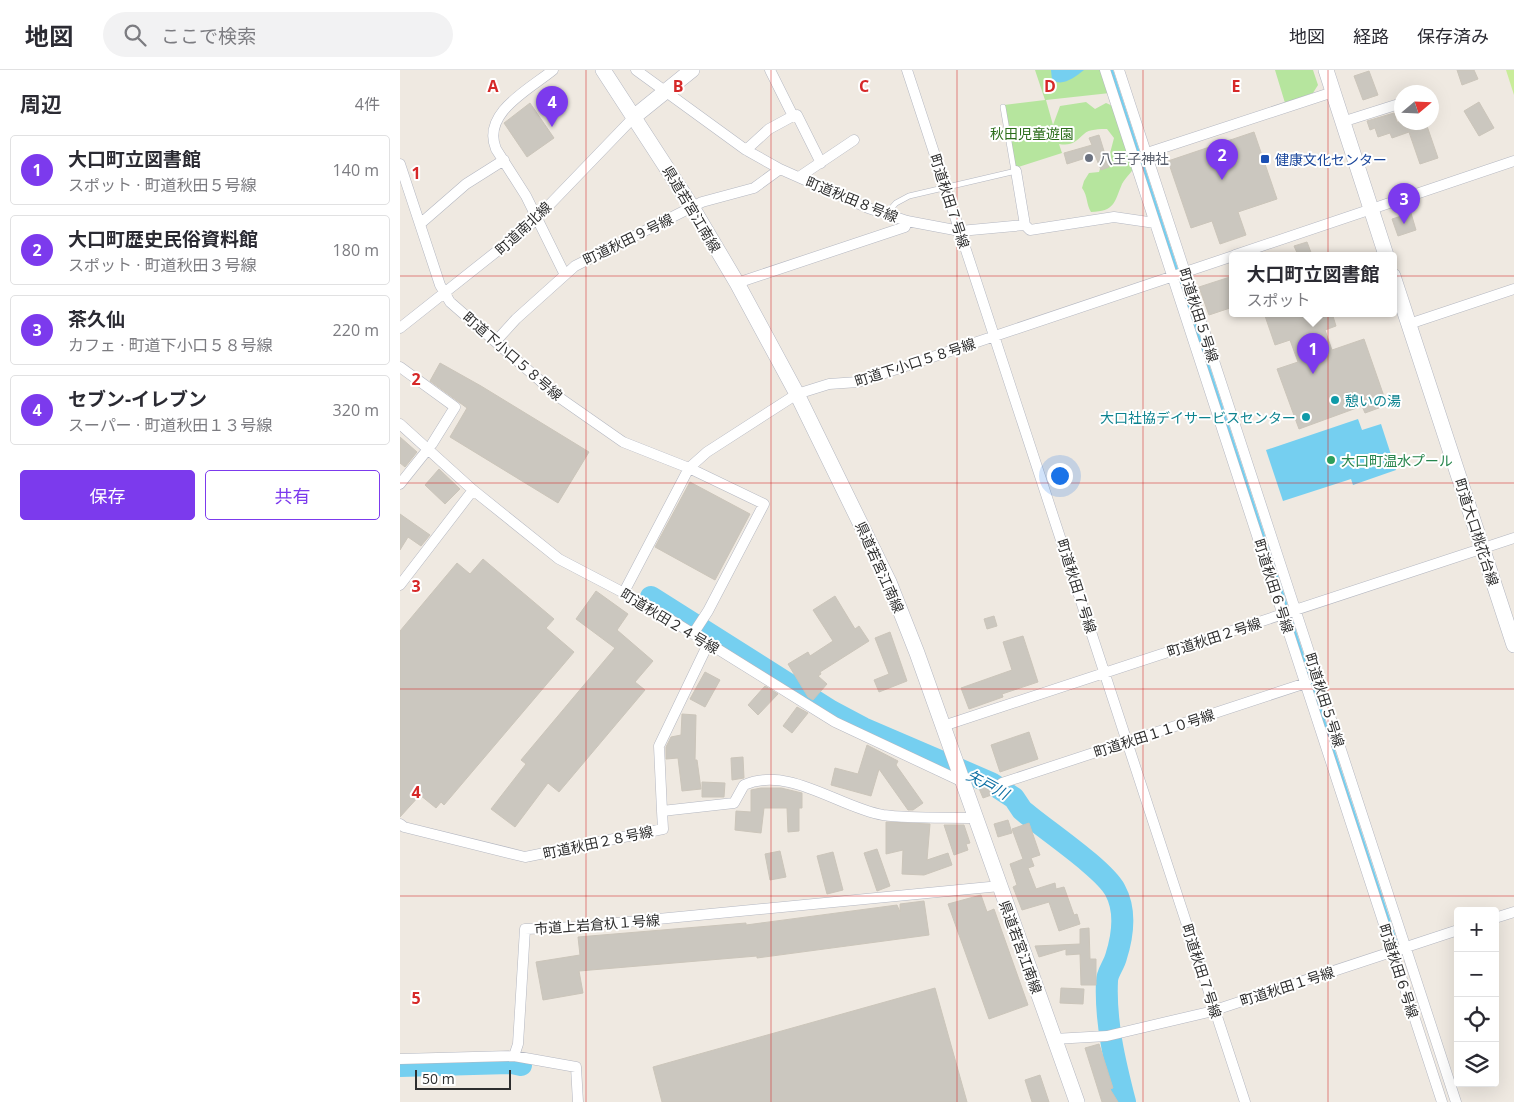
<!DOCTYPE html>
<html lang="ja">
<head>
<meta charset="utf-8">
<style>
	:root { --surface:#fff; --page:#f2f2f3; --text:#2b2b33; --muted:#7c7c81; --line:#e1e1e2; --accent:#7c3aed }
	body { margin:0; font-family:"Open Sans","Noto Sans JP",sans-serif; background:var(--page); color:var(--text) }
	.controls { position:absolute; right:15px; bottom:15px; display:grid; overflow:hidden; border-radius:5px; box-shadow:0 5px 20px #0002 }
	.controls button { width:45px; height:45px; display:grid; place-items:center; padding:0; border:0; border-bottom:1px solid var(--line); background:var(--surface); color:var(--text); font:25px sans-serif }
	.compass { position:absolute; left:994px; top:15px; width:45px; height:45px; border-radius:50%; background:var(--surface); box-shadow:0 5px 20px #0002; rotate:71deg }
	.scale { position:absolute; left:15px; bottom:12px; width:96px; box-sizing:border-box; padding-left:5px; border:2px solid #2e2e2e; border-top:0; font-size:14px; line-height:18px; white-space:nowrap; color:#2e2e2e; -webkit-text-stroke:4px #fff; paint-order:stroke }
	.you { position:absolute; left:659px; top:405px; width:18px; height:18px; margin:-12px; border:4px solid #fff; border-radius:50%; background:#1a73e8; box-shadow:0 0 0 8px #1a73e833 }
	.badge { display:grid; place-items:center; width:32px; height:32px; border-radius:50%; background:var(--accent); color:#fff; font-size:16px; font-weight:700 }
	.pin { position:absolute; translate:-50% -41px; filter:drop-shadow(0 1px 2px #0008) }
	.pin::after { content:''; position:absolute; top:26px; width:18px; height:15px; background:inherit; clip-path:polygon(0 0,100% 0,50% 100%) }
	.popup { position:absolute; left:829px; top:182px; width:168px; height:65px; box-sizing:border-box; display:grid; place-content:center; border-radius:5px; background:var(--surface); filter:drop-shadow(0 1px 4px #0005); font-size:16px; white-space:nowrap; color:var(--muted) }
	.popup b { font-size:19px; color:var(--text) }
	.popup::after { content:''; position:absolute; left:50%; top:100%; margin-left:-10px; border:10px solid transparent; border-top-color:var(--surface) }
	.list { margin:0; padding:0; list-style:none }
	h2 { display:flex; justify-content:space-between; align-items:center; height:65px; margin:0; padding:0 20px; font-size:21px }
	h2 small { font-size:16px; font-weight:400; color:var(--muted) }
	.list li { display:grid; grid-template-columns:32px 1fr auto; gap:15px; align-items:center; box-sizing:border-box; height:70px; margin:0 10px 10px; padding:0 10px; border:1px solid var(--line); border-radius:5px }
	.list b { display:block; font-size:19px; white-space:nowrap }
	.list p { margin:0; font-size:16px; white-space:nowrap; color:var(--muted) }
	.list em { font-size:16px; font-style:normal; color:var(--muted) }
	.actions { display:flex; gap:10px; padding:15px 20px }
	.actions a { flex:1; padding:11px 0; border:1px solid var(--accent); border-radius:5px; text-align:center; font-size:18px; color:var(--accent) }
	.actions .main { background:var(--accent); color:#fff }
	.icon { flex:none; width:28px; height:28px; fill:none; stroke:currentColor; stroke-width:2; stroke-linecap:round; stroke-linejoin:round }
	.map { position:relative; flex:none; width:1114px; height:1032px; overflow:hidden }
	header { display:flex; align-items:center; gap:30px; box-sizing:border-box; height:70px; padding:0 25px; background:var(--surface); border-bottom:1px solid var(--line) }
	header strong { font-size:24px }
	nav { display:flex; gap:28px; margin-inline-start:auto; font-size:18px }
	.search { width:350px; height:45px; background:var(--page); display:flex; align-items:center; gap:12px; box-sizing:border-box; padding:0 18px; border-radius:28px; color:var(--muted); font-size:19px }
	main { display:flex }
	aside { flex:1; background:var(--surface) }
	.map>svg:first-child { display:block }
</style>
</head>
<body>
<header>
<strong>地図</strong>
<div class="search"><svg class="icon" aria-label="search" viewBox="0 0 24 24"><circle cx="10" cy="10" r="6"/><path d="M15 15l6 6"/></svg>ここで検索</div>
<nav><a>地図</a><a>経路</a><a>保存済み</a></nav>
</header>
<main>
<aside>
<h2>周辺<small>4件</small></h2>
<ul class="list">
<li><span class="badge">1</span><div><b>大口町立図書館</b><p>スポット · 町道秋田５号線</p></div><em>140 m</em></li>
<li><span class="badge">2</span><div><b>大口町歴史民俗資料館</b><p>スポット · 町道秋田３号線</p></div><em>180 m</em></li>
<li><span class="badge">3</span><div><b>茶久仙</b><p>カフェ · 町道下小口５８号線</p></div><em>220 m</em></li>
<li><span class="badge">4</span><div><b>セブン-イレブン</b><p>スーパー · 町道秋田１３号線</p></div><em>320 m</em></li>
</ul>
<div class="actions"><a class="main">保存</a><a>共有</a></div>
</aside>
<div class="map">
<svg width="1114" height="1032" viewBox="0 0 1114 1032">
	<rect width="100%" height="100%" fill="#efe9e1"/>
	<path fill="#b6e59e" d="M635,0H702L710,23L646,30L653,55L660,36L686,32L695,39L706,33C727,41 739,68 736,91C735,101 726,106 722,114C714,133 715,141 691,142C686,134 688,126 682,118L684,111L689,103L699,102L702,92L708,91L714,68L707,59C700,59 689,59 684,64C675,72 672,76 659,74L662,83L615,98L604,35L645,30Z
		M875,0H913L918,15L913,23L885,33Z"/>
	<path fill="#c9ec9a" d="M1106,0H1114V25Z"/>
	<path fill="#75cff0" d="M651,0H684C675,7 663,17 652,10Z
		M958,349L962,360L981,354L996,400L953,415L951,409L883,431L866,380Z"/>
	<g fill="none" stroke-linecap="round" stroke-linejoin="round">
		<path stroke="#75cff0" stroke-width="4" d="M711,0L998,880"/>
		<path stroke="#75cff0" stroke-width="22" d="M251,527L431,641L463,658L591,713L614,728L622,740C644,759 703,798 715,820C726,840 723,865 716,887C714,895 707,903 707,911C705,952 715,993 725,1032
			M0,996L112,993L121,995"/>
	</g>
	<path fill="#cbc7bf" stroke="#cbc5ba" d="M1057,0H1074L1078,9L1062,15Z
		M969,1L978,25L963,30L954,6Z
		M1079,32L1094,58L1079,66L1064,41Z
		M130,33L154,68L127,87L104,53Z
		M994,43L997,52H1031L1027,56L1038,88L1020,94L1009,62L992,68L990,63L978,67L975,58L970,60L967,51Z
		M854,62L877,129L838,142L846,165L820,174L812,151L791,158L768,91Z
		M699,65L709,97L701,100L695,85L667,94L664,83L692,75L689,68Z
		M1011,143L1016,160L998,166L992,149Z
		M907,172L912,185H898L894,176Z
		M833,206V237L809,245L799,217Z
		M864,243H932L936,256L925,260L932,280L964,269L987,335L965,343L962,336L899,359L877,299L898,292L890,270L875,275Z
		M40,293L81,316L189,382L158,433L50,367L67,338L30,311Z
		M0,367L17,382L5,397L0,393Z
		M39,399L60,419L45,434L25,415Z
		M290,412L350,444L315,510L255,477Z
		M0,444L30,465L21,476L8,467L0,480Z
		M83,489L154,549L146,558L174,582L44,735L41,732L36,738L20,725L0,747V561L57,493L70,504Z
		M196,521L228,544L217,560L253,591L235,612L245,620L159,722L148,713L115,757L91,739L126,694L121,690L215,578L176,549Z
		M435,526L455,559L459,556L469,571L420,602L421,604L418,606L427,614L413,630L408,627L388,594L408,582L410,586L433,571L413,540Z
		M594,546L597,556L587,559L584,549Z
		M490,562L507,611L479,622L474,610L489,604L475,568Z
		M623,566L638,612L602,624L603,627L569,639L561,618L612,600L603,572Z
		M305,602L320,610L305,637L290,629Z
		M365,616L378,624L358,645L348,635Z
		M397,637L408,643L392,663L383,656Z
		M282,644L296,645L295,690H297L301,719L282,721L278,688L266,689V677L271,667L281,665Z
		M629,662L638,689L600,702L591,675Z
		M467,675L498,691L496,695L523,733L513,740H508L479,699L471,726L431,715L435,698L458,704Z
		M343,687L344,708L332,710L331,688Z
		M592,711L597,723L583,728L578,716Z
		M302,712L325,713L324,727H302Z
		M361,718H381L402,723V738H399V761L388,762L387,738H364L361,763L335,760L336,741L351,742V720Z
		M608,750L612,763L598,767L594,754Z
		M486,752L530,754L527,790L548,783L552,795L524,805L502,804L503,780L486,784Z
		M629,753L640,785L631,788L634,796L628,798L636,819L655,813L656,819L664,817L674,845L677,844L680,854L659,861L649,832L622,840L613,817L617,815L610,794L623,789L612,759Z
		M544,755H564L570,773L566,774L568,780L554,785Z
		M477,779L490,816L477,821L464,783Z
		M380,781L386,807L370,810L365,784Z
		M433,782L443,820L427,824L417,786Z
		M581,825L587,842L594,839L628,935L589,949L548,834Z
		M524,831L529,865L357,888V886L179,901L183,923L143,930L136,892L180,885L178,867L346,853V855L497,835L500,842V834Z
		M689,858L690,889H696V915H681L680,884L666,885V879L639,887L635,876L680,874V859Z
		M535,918L567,1032H262L253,997Z
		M661,918L684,919L683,934L660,933Z
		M699,974L713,1018L710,1019L718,1032H702L685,978Z
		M640,1005L649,1032H632L625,1010Z"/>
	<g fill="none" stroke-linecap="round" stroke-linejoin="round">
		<g stroke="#b4b7c1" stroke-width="6">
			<path id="lane" d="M603,37L614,101
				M486,144L496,133L509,126L616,101"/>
		</g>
		<g stroke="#b4b7c1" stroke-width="11">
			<path id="street" d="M153,0C130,19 81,43 96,79L126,126L165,205
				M236,0L346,80L380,99L468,138L507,151L560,161L625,155L630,160L714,147L755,153
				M507,0L845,1032
				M705,0L1042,1032
				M719,0L1056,1032
				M393,46L397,45L421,93
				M942,52L1002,33
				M346,80L369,59L393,46L370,0
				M747,83L933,22
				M0,94L40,215L50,232L160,328L223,372L289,398L307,382L397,324L429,314L458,312L833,186
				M616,101L625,155
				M399,107L454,70
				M20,154L66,114L104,90
				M835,185L1114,91
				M337,213L505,157L507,151
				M1009,254L1114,219
				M0,258L130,155L235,46
				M96,271L116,249L175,196L302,132L354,118L380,99
				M0,297L55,337L32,374L0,414
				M0,354L73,420L159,489L247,535L435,652L563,712
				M0,515L73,420
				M224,522L289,398L364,434L308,541L293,564
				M543,656L1114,468
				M602,713L906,613
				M262,741L259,676L308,574
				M0,754L4,757L125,787L263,759L262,741L334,733L344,715C389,695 440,738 483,745C513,749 546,747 575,748
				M1095,848L1114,842
				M654,969L707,966L809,942L1058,860
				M114,986L176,997L178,1032
				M0,989L114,986L118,974L125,859L175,857L600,816"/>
		</g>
		<g stroke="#b4b7c1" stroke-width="16">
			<path id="secondary" d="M203,0L292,137L337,213L397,324L489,512L517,583L677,1032
				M926,0L986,185
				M235,46L292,0
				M993,206L1114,575"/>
		</g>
		<use href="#lane" stroke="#fff" stroke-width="5"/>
		<use href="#street" stroke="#fff" stroke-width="10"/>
		<use href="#secondary" stroke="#fff" stroke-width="15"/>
	</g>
	<path fill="none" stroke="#d62828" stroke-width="1" stroke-opacity="0.55" d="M186,0V1032M371,0V1032M557,0V1032M743,0V1032M928,0V1032M0,206H1114M0,413H1114M0,619H1114M0,826H1114"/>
	<circle fill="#6b7280" stroke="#fff" stroke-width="2" cx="689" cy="88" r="5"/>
	<rect fill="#1a4fb4" stroke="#fff" stroke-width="2" x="860" y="84" width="10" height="10" rx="2.5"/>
	<g fill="#0f9aa8" stroke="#fff" stroke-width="2">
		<circle cx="935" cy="330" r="5"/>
		<circle cx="906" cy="347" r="5"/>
	</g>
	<circle fill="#2e9e5b" stroke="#fff" stroke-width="2" cx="931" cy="390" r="5"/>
	<g text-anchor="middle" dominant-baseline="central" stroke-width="4" stroke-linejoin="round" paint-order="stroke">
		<g font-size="14" fill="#2c6e1b" stroke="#fff">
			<text x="632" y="63">秋田児童遊園</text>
		</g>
		<g font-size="14" fill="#5b616d" stroke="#fff" text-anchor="start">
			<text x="699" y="88">八王子神社</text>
		</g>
		<g font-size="14" fill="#164399" stroke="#fff" text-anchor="start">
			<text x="875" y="89">健康文化センター</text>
		</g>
		<g font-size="14" fill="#2e2e2e" stroke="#fff">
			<text transform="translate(452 129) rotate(22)">町道秋田８号線</text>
			<text transform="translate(550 131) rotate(72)">町道秋田７号線</text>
			<text transform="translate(292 139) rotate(59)">県道若宮江南線</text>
			<text transform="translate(123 158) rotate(-43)">町道南北線</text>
			<text transform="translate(228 169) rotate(-26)">町道秋田９号線</text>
			<text transform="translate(799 245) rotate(72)">町道秋田５号線</text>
			<text transform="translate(113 286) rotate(41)">町道下小口５８号線</text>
			<text transform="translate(515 292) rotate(-18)">町道下小口５８号線</text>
			<text transform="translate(1077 462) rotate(72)">町道大口桃花台線</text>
			<text transform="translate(480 497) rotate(66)">県道若宮江南線</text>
			<text transform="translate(677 516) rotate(72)">町道秋田７号線</text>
			<text transform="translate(874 516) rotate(72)">町道秋田６号線</text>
			<text transform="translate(270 551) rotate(31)">町道秋田２４号線</text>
			<text transform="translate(814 567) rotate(-18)">町道秋田２号線</text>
			<text transform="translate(925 630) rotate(72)">町道秋田５号線</text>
			<text transform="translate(754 663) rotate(-18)">町道秋田１１０号線</text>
			<text transform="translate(198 772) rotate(-12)">町道秋田２８号線</text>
			<text transform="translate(197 854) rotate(-4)">市道上岩倉杁１号線</text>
			<text transform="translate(621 877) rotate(70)">県道若宮江南線</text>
			<text transform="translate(802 901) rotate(72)">町道秋田７号線</text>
			<text transform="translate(999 901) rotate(72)">町道秋田６号線</text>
			<text transform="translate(887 916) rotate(-18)">町道秋田１号線</text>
		</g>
		<g font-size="14" fill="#0d838f" stroke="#fff" text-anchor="start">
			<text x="945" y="330">憩いの湯</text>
			<text x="896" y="347" text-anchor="end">大口社協デイサービスセンター</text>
		</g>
		<g font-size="14" fill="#27864d" stroke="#fff" text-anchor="start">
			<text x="941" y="390">大口町温水プール</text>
		</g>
		<g font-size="15" font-style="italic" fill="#0d6fa3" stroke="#fff">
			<text transform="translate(588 714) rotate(28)">矢戸川</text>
		</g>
	</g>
	<g font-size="16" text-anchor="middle" font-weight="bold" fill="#d62828" stroke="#fff" stroke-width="4" stroke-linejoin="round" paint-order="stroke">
		<text x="93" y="22">A</text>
		<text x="278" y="22">B</text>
		<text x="464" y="22">C</text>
		<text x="650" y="22">D</text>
		<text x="836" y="22">E</text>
		<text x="16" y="109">1</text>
		<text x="16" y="315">2</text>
		<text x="16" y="522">3</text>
		<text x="16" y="728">4</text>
		<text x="16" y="934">5</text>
	</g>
</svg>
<div class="controls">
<button>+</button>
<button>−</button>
<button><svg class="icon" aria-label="locate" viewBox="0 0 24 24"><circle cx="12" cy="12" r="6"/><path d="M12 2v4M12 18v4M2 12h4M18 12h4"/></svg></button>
<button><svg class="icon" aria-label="layers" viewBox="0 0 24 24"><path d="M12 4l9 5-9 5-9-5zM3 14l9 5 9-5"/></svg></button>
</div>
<svg class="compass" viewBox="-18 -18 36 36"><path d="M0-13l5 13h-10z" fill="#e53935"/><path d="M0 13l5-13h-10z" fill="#7c7c81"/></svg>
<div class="scale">50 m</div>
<div class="you"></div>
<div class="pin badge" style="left:913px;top:304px">1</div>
<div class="popup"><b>大口町立図書館</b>スポット</div>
<div class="pin badge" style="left:822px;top:110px">2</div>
<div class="pin badge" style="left:1004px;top:154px">3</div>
<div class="pin badge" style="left:152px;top:57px">4</div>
</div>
</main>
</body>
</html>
